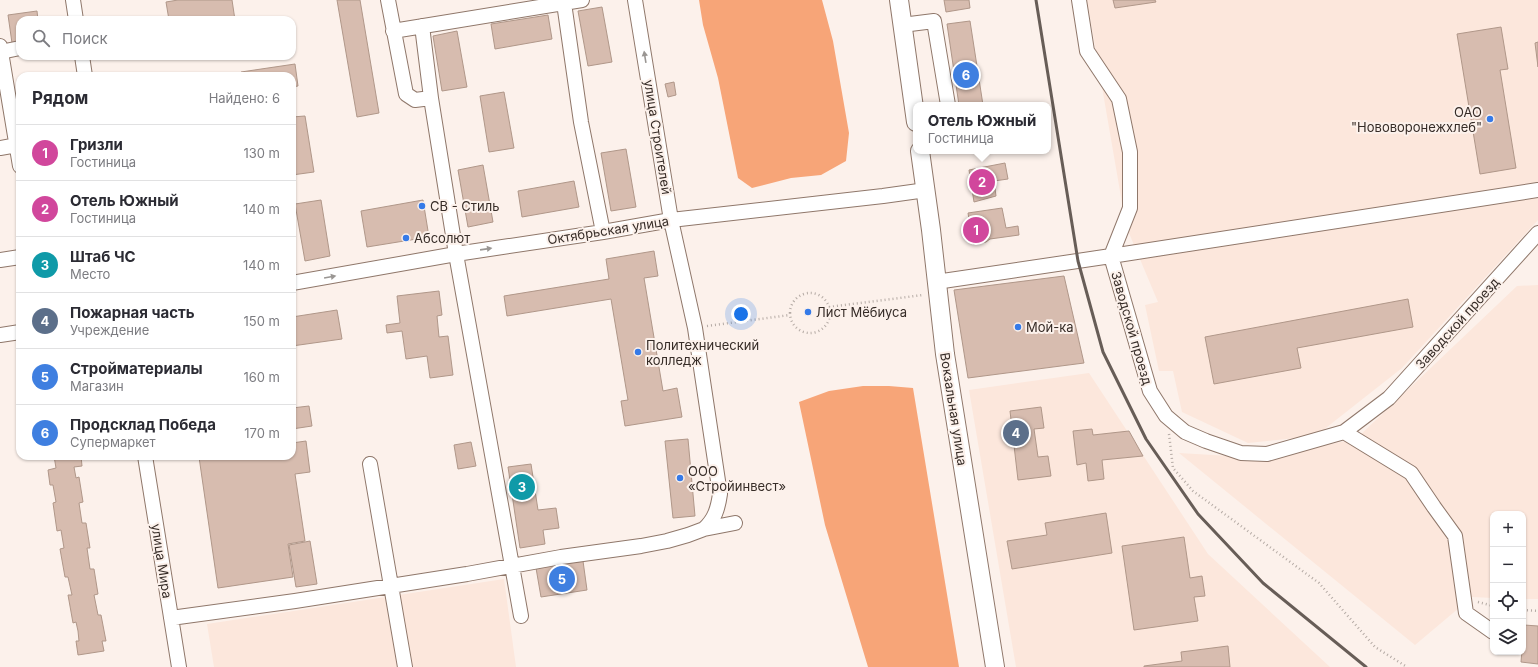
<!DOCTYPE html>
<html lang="ru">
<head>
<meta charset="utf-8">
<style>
	:root { --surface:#fff; --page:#f2f2f3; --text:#2b2b33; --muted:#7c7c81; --line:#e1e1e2; --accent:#1a73e8 }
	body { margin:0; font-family:Inter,sans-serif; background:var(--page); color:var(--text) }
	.controls { position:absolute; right:12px; bottom:12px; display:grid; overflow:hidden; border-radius:8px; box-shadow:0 1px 3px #0004 }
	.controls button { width:36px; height:36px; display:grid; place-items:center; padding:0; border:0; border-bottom:1px solid var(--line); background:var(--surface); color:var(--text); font:20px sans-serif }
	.you { position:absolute; left:741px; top:314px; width:14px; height:14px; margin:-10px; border:3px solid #fff; border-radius:50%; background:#1a73e8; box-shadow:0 0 0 6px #1a73e833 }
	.badge { display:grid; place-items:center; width:26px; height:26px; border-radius:50%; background:var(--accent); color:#fff; font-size:13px; font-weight:700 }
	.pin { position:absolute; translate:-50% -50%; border:2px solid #fff; box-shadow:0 1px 4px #0006 }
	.popup { position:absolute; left:913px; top:102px; width:138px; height:52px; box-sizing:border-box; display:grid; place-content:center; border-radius:8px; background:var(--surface); filter:drop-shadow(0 1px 3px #0005); font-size:13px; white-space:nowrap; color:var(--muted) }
	.popup b { font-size:15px; color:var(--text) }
	.popup::after { content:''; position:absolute; left:50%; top:100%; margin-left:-8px; border:8px solid transparent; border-top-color:var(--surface) }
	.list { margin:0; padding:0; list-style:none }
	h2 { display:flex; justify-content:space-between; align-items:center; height:52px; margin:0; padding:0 16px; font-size:17px }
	h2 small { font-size:13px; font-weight:400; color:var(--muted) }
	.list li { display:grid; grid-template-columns:26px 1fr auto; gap:12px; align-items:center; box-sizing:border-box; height:56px; padding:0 16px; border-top:1px solid var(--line) }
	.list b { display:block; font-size:15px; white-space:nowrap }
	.list p { margin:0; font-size:13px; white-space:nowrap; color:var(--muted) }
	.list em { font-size:13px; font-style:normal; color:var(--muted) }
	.icon { flex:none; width:22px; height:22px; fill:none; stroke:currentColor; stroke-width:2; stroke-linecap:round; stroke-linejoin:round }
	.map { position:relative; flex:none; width:1538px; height:667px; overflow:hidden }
	.search { position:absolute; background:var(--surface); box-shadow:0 1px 3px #0004; left:16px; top:16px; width:280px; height:44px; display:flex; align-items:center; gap:10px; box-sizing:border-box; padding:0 14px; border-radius:12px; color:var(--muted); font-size:15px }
	.panel { position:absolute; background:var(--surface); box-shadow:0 1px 3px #0004; left:16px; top:72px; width:280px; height:388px; border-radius:12px }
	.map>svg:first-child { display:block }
</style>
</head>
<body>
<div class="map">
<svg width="1538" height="667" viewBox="0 0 1538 667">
	<rect width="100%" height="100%" fill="#fcf1eb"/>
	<path fill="#fce7dc" d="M1087,0H1538V220L1402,368L1322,431L1296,438L1248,443L1182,412L1173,371H1159L1145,305L1158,302L1126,226Z
		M1538,285V599H1523V514H1493V598L1472,597L1415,645L1179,453L1263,458L1356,439L1517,286Z
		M1089,373L1208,554L1330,667H1016L969,390Z
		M504,579L516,667H214L207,624Z"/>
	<path fill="#f7a578" d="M699,0H822L833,41L849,133L846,161L821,175L791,178L752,188L738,178L718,78L703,25Z
		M863,386H889L913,388L959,667H868L825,525L799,402L829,391Z"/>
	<path fill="#d7bcaf" stroke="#b09789" d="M178,0H232L235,20H215V18L204,20H169L166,2Z
		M337,0H360L379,113L357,117Z
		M944,0H969L970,8L946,12Z
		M1113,0H1155L1156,2L1115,8Z
		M602,7L612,62L588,66L578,11Z
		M37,11L38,20H20V42L12,43L8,15Z
		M548,15L552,39L495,49L491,24Z
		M970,21L983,105H959L947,24Z
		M1501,27L1508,69L1500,70L1516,168L1480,174L1457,34Z
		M457,31L467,87L442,91L433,36Z
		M1538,42V67L1535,43Z
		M295,64L298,86L292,87V76H242L241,72Z
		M674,82L676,95L668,97L665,84Z
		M504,92L514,148L489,152L480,96Z
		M305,116L314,172L292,175V117Z
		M626,149L636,207L611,211L601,153Z
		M1005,163L1008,179L994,181L996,196L974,202L969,170Z
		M483,165L493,222L468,227L458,170Z
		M574,181L579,207L522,217L518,191Z
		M321,200L330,256L305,261L295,204Z
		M423,200L429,237L367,247L361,211Z
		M1002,208L1006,228L1018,226L1019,235L990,239L986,242L973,244L968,213Z
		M654,251L658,276L644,278L663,391L677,388L682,417L625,426L621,401L628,400L611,299L507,316L504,296L609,279L606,259Z
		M1064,276L1084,363L968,378L954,290Z
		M439,291L442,315L437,316L439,337L448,336L453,375L430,378L427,356L406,359L402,331L387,333L386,325L400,323L397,296Z
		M1408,299L1413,327L1297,348L1301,368L1214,384L1205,337Z
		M337,310L342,339L292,346V317Z
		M309,406L312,426L292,429V408Z
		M1041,407L1044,428L1034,429L1038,457L1048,456L1051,476L1018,480L1010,411Z
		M1092,429L1093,435L1129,431L1143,456L1102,460L1104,479L1088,481L1086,463L1077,465L1073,431Z
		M688,439L695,516L673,518L665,441Z
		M306,441L310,472L295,474L305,541L288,544L293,577L218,588L199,457L209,456H292V443Z
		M471,442L476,466L458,469L454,445Z
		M54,456H81L82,466L74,467L76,478L79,477L83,502L79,503L82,523H86L90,548H87L90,569H94L98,594L94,595L98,615H101L106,641H102L104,651L78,655L76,641H79L78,631L76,622L73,623L68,595H72L68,577H65L60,549L64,548L61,530L57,531L53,503L56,502L53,485H50L48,470L56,468Z
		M531,464L538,510L556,508L559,528L543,530L545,544L520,548L508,467Z
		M1106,513L1112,553L1012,569L1007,541L1047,535L1045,523Z
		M1184,537L1190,578L1202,576L1205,596L1194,597L1198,621L1134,630L1122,546Z
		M310,541L317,584L296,587L289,545Z
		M583,561L587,590L541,597L536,568Z
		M1524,625L1538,626V664L1521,662Z
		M1228,646L1230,667H1144V666L1182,661L1181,652Z"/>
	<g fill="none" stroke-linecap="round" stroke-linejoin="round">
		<g stroke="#8f776a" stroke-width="16">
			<path id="minor" d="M73,0L76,20
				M388,0L406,94L415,100L431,98
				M635,0L671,220L695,328L720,494C718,508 715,519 704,529
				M1079,0L1087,51L1119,99L1130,152V208L1111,256
				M564,3L581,122L603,232
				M902,25L934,21L948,105
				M422,26L431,98L456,254L521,616
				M393,31L582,0
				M0,46L20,166
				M1,52L20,48
				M82,56L85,76
				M0,148L17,145
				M1111,256L1538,190
				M0,260L20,257
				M936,282L1111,256L1150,391L1166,416L1185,432L1206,441L1241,453L1267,454L1344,432L1389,398L1538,233
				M292,283L456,254L603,232L671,220L883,196L926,190
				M0,335L20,332
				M1344,432L1411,473L1434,507L1455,536L1466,613L1493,632
				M145,456L179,667
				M370,464L405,667
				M171,618L295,601L467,574L561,557L641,546L667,541L688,535L704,529L735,523"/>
		</g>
		<g stroke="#8f776a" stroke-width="20">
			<path id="major" d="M899,0L916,122
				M920,151L931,230L945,354L995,667"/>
		</g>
		<path stroke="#b5aba5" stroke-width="2.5" stroke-dasharray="1 3" stroke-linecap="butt" d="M790 313a20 20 0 1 1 40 0a20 20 0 1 1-40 0Z
			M829,307L923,295
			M707,326L790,315
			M1169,434L1173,468L1193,491L1319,583L1375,647L1407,667
			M1478,602L1493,606
			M1523,610L1538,611"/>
		<use href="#minor" stroke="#fff" stroke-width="14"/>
		<use href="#major" stroke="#fff" stroke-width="18"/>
		<path stroke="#675d57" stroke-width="3" d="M1036,0L1078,261L1103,352L1146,439L1198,514L1263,583L1366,667"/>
	</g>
	<defs><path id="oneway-solid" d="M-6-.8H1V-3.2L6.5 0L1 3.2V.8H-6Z"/></defs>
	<g fill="#9a9693">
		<use href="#oneway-solid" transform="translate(645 57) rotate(-99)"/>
		<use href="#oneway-solid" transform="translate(486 249) rotate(-8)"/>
		<use href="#oneway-solid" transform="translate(330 277) rotate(-10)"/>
	</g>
	<g fill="#357ae8" stroke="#fcf1eb" stroke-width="1.5">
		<circle cx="1490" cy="119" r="4"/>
		<circle cx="422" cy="206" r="4"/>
		<circle cx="406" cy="238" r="4"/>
		<circle cx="808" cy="312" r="4"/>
		<circle cx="1018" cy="327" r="4"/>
		<circle cx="638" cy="352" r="4"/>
		<circle cx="680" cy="478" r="4"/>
	</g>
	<g text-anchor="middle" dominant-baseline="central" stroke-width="4" stroke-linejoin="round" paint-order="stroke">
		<g font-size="13" fill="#362c27" stroke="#fcf1eb" text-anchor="start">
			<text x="1482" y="112" text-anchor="end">ОАО<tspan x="1482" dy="15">"Нововоронежхлеб"</tspan></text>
			<text x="430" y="206">СВ - Стиль</text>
			<text x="414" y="238">Абсолют</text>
			<text x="816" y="312">Лист Мёбиуса</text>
			<text x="1026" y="327">Мой-ка</text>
			<text x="646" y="345">Политехнический<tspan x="646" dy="15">колледж</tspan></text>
			<text x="688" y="471">ООО<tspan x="688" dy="15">«Стройинвест»</tspan></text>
		</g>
		<g font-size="13" fill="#362c27" stroke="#fcf1eb">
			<text transform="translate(658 137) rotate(81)">улица Строителей</text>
			<text transform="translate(608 230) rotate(-9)">Октябрьская улица</text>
			<text transform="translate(1457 323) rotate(-48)">Заводской проезд</text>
			<text transform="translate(1132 328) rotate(74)">Заводской проезд</text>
			<text transform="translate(954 409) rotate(81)">Вокзальная улица</text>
			<text transform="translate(162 561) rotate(81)">улица Мира</text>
		</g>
	</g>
</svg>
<div class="controls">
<button>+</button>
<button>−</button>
<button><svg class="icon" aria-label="locate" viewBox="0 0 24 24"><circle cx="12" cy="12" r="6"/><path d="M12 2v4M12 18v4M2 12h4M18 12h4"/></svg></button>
<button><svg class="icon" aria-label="layers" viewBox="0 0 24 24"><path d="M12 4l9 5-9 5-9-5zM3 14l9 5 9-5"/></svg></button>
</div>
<div class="you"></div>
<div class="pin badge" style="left:976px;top:230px;background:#d1479c">1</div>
<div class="pin badge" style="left:982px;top:182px;background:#d1479c">2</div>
<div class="popup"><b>Отель Южный</b>Гостиница</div>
<div class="pin badge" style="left:522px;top:487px;background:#0f9aa8">3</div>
<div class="pin badge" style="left:1016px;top:433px;background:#5c6f8a">4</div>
<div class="pin badge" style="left:562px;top:579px;background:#3f7fe0">5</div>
<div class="pin badge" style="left:966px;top:75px;background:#3f7fe0">6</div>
<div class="search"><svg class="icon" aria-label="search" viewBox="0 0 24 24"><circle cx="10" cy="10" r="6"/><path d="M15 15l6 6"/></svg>Поиск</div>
<section class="panel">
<h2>Рядом<small>Найдено: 6</small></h2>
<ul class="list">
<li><span class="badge" style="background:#d1479c">1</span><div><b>Гризли</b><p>Гостиница</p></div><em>130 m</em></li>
<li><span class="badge" style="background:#d1479c">2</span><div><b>Отель Южный</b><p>Гостиница</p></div><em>140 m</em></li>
<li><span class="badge" style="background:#0f9aa8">3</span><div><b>Штаб ЧС</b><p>Место</p></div><em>140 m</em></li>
<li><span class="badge" style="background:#5c6f8a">4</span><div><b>Пожарная часть</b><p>Учреждение</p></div><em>150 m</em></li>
<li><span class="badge" style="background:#3f7fe0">5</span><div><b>Стройматериалы</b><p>Магазин</p></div><em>160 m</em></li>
<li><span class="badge" style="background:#3f7fe0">6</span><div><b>Продсклад Победа</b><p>Супермаркет</p></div><em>170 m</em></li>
</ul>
</section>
</div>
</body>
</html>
